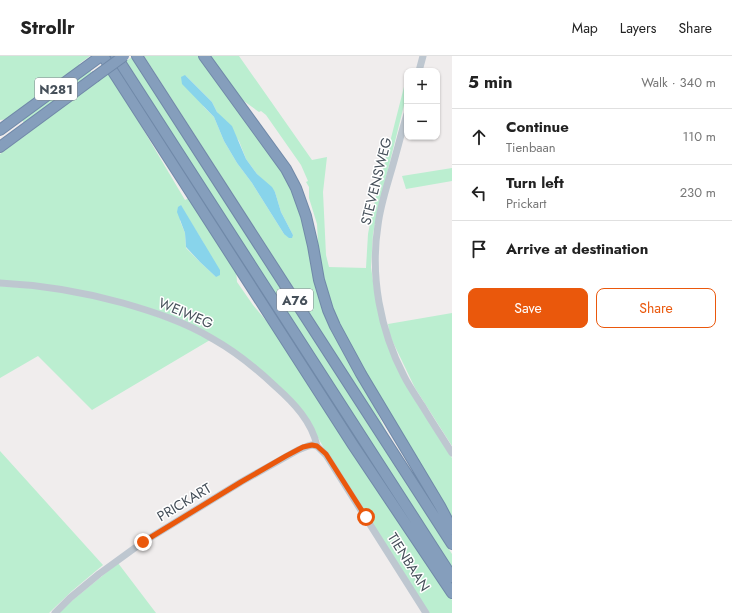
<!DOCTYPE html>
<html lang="en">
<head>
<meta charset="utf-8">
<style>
	:root { --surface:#fff; --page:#f2f2f2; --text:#222; --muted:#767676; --line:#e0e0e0; --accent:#ea580c }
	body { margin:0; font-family:Jost,sans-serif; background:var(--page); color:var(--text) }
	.controls { position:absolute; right:12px; top:12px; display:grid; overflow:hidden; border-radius:8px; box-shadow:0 1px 3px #0004 }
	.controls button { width:36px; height:36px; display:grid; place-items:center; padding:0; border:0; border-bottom:1px solid var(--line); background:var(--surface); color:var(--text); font:20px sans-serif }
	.stop { position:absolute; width:12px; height:12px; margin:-9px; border:3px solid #ea580c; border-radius:50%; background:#fff }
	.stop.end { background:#ea580c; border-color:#fff; box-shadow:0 1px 4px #0008 }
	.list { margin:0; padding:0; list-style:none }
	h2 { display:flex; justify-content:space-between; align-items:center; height:52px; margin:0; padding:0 16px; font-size:17px }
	h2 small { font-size:13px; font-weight:400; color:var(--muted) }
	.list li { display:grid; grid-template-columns:26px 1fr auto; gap:12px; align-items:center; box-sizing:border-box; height:56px; padding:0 16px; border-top:1px solid var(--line) }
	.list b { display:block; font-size:15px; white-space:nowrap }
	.list p { margin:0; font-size:13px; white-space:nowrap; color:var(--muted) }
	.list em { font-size:13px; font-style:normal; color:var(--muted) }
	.actions { display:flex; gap:8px; padding:12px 16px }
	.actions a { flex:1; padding:9px 0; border:1px solid var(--accent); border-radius:8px; text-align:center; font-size:14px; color:var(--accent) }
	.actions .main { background:var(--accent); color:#fff }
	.icon { flex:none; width:22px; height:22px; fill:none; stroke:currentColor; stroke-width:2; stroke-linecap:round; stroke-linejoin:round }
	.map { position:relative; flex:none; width:452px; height:557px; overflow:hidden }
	header { display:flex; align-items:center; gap:24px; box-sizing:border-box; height:56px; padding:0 20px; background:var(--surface); border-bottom:1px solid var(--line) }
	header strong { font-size:19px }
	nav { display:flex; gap:22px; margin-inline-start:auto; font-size:14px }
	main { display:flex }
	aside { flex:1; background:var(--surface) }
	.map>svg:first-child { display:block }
</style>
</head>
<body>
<header>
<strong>Strollr</strong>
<nav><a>Map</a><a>Layers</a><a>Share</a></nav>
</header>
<main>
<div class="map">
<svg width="452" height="557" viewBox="0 0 452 557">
	<rect width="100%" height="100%" fill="#f0eded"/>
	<path fill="#bbeed0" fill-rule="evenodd" d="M0,0H90L79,8L80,9L25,49L9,63L0,64Z
		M134,0H136L452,498V516L126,5Z
		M144,0H200L284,116L297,139L329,265L340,291L375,352L388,379ZM185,19L212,46L217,56L239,85L246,103L257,118L275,136L281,156L293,179L284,178L252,127L237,107L224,85L214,61L204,51Z
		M210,0H239L312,104L327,101L323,136L326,199L329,211L366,212L368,178L372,157L407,19V37L377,158L373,178L371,211L374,232L378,254L409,333L452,402V462L378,339L336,262L328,240L319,205L317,168L309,142V131L306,126L308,125L301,109L266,59L261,55L259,56L241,43Z
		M89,13L92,17L26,69L21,63Z
		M108,18L134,58L185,144L189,142L236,214L237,226L253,249L280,281L367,418L402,471L452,544V557H428L329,401L313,373L298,350L236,296L140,249L0,225V98ZM180,149L203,186L216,221L200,206L186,192L185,177L180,165Z
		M452,112V125L406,133L402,120Z
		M0,230C13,231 27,232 40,233C99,241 158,256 210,284L92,354L38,300L0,322Z
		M452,257V390L415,332L390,280L388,268Z
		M0,395L103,509L72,535L49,557H0Z
		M118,507L156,557H57Z"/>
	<path fill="#88d4eb" d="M185,19L212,46L217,56L232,70L246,103L257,118L272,131L275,136L281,156L293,179L292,182H289L284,178L252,127L237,107L224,85L214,61L182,28L181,21Z
		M181,149L220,214V219L216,221L200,206L186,191L185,177L177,156L178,151Z"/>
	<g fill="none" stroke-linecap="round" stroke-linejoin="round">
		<g stroke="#7089a8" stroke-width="12">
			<path id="highway" d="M103,0L353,389L452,537
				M116,0L452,521
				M137,0L452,488
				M204,0L286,113L296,132L306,160L313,190L319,224L328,254L335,270L361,318L440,450L452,473
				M0,74L101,0
				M0,91L95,21"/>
		</g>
		<path stroke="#bec7d0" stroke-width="7" d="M419,15L423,0
			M407,58C401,78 396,99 390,119C385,136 380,152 378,169C370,220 380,274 404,320C409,330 416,340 423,351C432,366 442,381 452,397
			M0,227C42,229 83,236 123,247C154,256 185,266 213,283C236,296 257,313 276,331C294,347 312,366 317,390
			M317,390L326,399L426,557
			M55,557L70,542L99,518L143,486L241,426L298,394L308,390L312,389L317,390"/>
		<use href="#highway" stroke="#859ebc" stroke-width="10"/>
		<g stroke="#7089a8" stroke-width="12" stroke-linecap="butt">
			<path id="highway-bridge" d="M95,21L124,0"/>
		</g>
		<use href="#highway-bridge" stroke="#859ebc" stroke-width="10"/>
	</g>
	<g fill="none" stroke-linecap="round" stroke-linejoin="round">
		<path stroke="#ea580c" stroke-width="5" d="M143,486L241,426L286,400L303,391L312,389L317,390L326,398L366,461"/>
	</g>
	<g text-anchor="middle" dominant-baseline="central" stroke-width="3" stroke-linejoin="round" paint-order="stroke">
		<g fill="#fff" stroke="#7e848c" stroke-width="1">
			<rect x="35" y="22" width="42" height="22" rx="3"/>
			<rect x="277" y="233" width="36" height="22" rx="3"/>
		</g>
		<g font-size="13" font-weight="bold" fill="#46505a">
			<text x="56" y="33">N281</text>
			<text x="295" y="244">A76</text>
		</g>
		<g font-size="14" fill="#46505a" stroke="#fff">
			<text transform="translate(376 125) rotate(-76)">STEVENSWEG</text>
			<text transform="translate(186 257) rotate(23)">WEIWEG</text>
			<text transform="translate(184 446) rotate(-31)">PRICKART</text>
			<text transform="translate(409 506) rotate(58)">TIENBAAN</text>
		</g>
	</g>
</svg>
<div class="controls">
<button>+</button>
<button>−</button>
</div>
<div class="stop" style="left:366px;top:461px"></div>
<div class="stop end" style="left:143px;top:486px"></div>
</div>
<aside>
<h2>5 min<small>Walk · 340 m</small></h2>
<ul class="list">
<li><svg class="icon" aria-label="ahead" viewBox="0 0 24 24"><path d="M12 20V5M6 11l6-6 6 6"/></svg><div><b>Continue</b><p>Tienbaan</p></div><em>110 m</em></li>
<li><svg class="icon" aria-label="left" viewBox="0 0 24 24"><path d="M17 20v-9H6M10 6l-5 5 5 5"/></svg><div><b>Turn left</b><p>Prickart</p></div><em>230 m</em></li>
<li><svg class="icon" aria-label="arrive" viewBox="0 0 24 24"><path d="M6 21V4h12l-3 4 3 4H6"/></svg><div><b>Arrive at destination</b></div></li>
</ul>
<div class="actions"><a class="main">Save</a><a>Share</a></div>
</aside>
</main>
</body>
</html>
